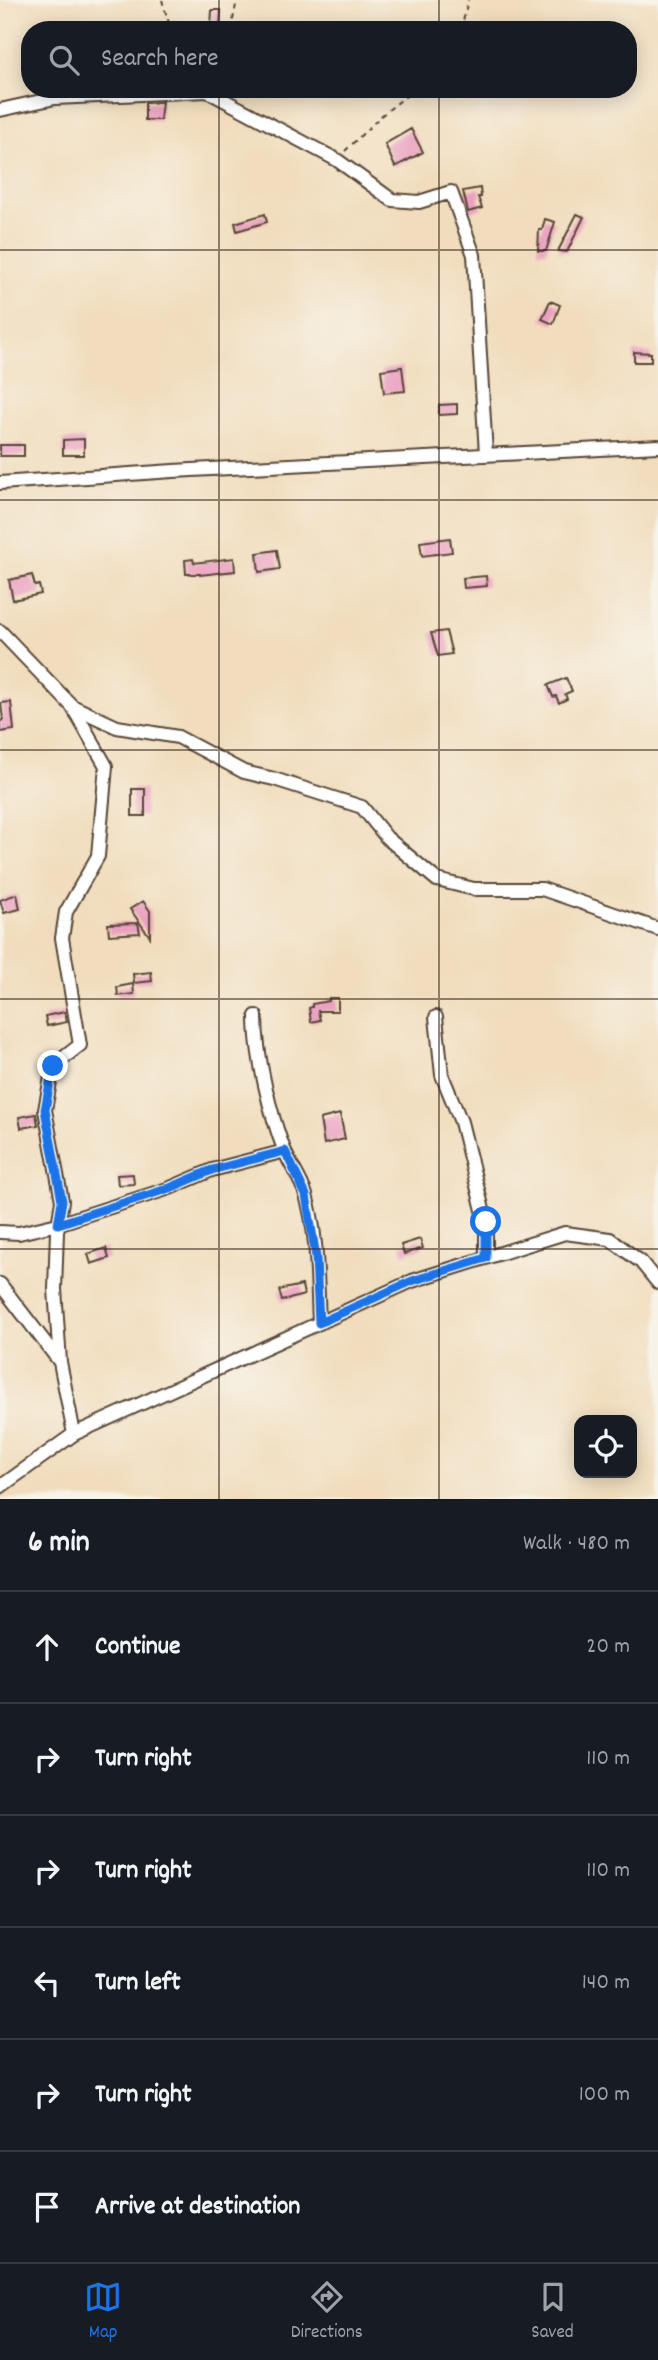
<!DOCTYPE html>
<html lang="en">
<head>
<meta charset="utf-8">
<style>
	:root { --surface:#171b24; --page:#242831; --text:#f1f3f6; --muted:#9ea1a6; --line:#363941; --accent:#1a73e8 }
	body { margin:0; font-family:Dekko,sans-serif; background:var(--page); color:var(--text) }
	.controls { position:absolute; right:21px; bottom:21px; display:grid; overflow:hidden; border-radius:14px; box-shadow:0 4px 18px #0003 }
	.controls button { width:63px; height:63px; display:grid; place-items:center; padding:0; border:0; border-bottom:2px solid var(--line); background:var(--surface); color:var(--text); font:35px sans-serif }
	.stop { position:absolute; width:21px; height:21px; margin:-16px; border:5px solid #1a73e8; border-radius:50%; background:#fff }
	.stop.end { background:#1a73e8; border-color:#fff; box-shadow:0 2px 7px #0008 }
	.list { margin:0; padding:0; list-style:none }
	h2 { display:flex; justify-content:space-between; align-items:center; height:91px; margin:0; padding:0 28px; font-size:30px }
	h2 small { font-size:23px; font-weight:400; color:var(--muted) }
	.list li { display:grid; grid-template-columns:46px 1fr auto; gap:21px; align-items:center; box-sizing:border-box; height:112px; padding:0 28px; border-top:2px solid var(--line) }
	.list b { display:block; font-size:26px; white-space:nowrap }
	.list em { font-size:23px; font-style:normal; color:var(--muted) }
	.icon { flex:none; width:38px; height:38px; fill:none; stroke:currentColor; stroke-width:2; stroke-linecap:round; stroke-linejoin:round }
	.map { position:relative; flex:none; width:658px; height:1499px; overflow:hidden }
	.search { position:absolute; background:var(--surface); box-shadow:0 4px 18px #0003; left:21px; right:21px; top:21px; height:77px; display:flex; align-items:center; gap:18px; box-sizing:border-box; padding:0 24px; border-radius:28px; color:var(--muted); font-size:26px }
	.sheet { height:763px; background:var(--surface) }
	nav { display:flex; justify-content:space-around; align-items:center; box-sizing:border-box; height:98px; border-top:2px solid var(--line); background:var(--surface); font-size:19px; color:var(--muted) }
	nav a { display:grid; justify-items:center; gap:4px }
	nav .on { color:var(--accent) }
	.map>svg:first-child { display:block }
</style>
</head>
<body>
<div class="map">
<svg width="658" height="1499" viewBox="0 0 658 1499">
	<rect width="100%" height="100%" fill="#f7f3e8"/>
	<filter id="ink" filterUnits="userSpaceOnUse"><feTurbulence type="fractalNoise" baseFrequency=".0143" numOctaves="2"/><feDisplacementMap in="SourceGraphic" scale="14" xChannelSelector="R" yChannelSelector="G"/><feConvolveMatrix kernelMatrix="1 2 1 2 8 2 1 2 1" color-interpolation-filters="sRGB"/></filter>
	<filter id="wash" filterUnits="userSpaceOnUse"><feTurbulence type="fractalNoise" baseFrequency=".00686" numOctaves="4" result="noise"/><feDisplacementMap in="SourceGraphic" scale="28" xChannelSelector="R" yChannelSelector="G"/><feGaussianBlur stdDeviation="1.57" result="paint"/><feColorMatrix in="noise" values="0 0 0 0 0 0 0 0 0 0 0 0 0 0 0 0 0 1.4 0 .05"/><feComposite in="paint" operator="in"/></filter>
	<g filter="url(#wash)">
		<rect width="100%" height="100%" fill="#f1ddbd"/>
		<g id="blocks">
			<path fill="#eba0c1" d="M212,10H221L220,27H211Z
				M162,102L160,120H145V103Z
				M411,129L423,152L395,167L385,144Z
				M480,188L481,197H478L482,208L468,212L463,191Z
				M265,214L267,222L237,231L235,223Z
				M577,214L584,217L567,252L558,251Z
				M545,219L555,222L546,251H538L539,230H542Z
				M550,301L560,305L553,324L542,319Z
				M634,352L651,353V362H634Z
				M402,367L405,391L384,393L381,370Z
				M457,404V414L439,415V405Z
				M84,439V455H63V440Z
				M0,445H24V456H0Z
				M450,538L452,552L422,556L420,542Z
				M277,550L280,569L259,572L257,553Z
				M234,558L235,571L200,575V574H186L185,560L193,559L194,563Z
				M32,575L35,586L39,585L41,594L13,600L9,580Z
				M486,576L487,586L464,588L463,578Z
				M446,631L452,654L438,656L431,633Z
				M566,678L572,691L565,694L567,699L559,703L556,696L553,697L548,685Z
				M11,702L14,730L0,732V721L3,720L1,703Z
				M132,789H145V816H132Z
				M17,894L20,909L4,913L0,900Z
				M143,901L150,911V937L130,909Z
				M138,923L140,933L109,935L108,924Z
				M151,972L152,981L134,983L133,974Z
				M133,984L134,994L118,996L117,987Z
				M329,998H338V1011H318L320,1020L311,1022L309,1008L312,1007V1004L329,1001Z
				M65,1012L67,1022L47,1026L45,1016Z
				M36,1114L38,1125L21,1128L19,1117Z
				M340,1114L345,1139L324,1144L320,1119Z
				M133,1174L134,1184L118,1185L117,1175Z
				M420,1239L423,1248L404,1254L401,1245Z
				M106,1248L109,1258L91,1264L88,1254Z
				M302,1285L304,1295L282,1301L279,1290Z"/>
		</g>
	</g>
	<g filter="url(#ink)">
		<use href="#blocks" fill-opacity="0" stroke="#564536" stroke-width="2"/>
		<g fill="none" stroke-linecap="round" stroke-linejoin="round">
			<g stroke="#564536" stroke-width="16">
				<path id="minor" d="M0,110L55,98L207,91L337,160L392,200L419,202L451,192L474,255L486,454
					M0,483L173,471L658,446
					M0,631L72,706L117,727L178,737L244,772L274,779L362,807L387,838L437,880L474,889H542L658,929
					M72,706L106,766L98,856L66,912L62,938L80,1045L53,1066L45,1110L62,1201L57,1232L55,1289L60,1362L74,1434
					M256,1016C256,1056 270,1114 285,1152C291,1166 301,1180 306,1195C318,1236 317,1281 319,1323
					M436,1017L442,1075L461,1122L486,1222V1258
					M0,1232L19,1233L58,1224L170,1188L212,1170L285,1151
					M0,1284L60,1362
					M0,1487L74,1434L412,1281L565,1233L610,1239L641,1262L658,1283"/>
			</g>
			<path stroke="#564536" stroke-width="2" stroke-dasharray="5 5" stroke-linecap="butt" d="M162,0L171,30
				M231,30L237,0
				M461,30L468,0
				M345,151L382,115L415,89"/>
			<use href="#minor" stroke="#fff" stroke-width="12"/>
		</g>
	</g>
	<g fill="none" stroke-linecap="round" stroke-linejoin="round" filter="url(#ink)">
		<path stroke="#1a73e8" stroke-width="9" d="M53,1066L45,1110L62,1201L58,1224L170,1188L212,1170L285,1151L306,1195L316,1257L319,1323L412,1281L486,1258V1222"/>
	</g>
	<path fill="none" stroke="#3b2a1e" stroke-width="2" stroke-opacity="0.55" d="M219,0V30M439,0V30M219,89V1499M439,89V1499M0,250H658M0,500H658M0,750H658M0,999H658M0,1249H658"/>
</svg>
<div class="controls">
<button><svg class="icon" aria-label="locate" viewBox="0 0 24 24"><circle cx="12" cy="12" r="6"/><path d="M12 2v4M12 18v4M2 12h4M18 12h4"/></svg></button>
</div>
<div class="stop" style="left:486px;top:1222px"></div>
<div class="stop end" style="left:53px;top:1066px"></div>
<div class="search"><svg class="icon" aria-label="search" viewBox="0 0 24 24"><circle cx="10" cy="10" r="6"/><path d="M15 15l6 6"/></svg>Search here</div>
</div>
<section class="sheet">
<h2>6 min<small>Walk · 480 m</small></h2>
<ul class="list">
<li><svg class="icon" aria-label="ahead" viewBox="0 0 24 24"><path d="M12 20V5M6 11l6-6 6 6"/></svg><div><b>Continue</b></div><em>20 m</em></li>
<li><svg class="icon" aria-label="right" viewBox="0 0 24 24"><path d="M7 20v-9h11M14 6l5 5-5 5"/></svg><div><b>Turn right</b></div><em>110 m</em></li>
<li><svg class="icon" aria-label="right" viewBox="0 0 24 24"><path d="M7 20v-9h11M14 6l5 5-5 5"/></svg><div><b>Turn right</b></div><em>110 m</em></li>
<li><svg class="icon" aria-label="left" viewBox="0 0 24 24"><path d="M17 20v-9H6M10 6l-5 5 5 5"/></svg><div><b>Turn left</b></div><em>140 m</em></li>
<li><svg class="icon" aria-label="right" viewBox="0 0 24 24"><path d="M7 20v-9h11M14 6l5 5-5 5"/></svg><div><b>Turn right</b></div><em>100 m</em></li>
<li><svg class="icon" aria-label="arrive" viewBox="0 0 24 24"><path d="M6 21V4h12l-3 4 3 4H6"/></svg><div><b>Arrive at destination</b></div></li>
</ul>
</section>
<nav>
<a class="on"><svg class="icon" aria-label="map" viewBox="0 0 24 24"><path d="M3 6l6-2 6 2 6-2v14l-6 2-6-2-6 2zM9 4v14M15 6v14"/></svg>Map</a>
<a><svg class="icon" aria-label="directions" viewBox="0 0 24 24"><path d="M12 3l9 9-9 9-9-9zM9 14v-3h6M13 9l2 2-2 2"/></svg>Directions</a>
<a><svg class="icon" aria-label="saved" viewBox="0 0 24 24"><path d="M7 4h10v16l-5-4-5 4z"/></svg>Saved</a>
</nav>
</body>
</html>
